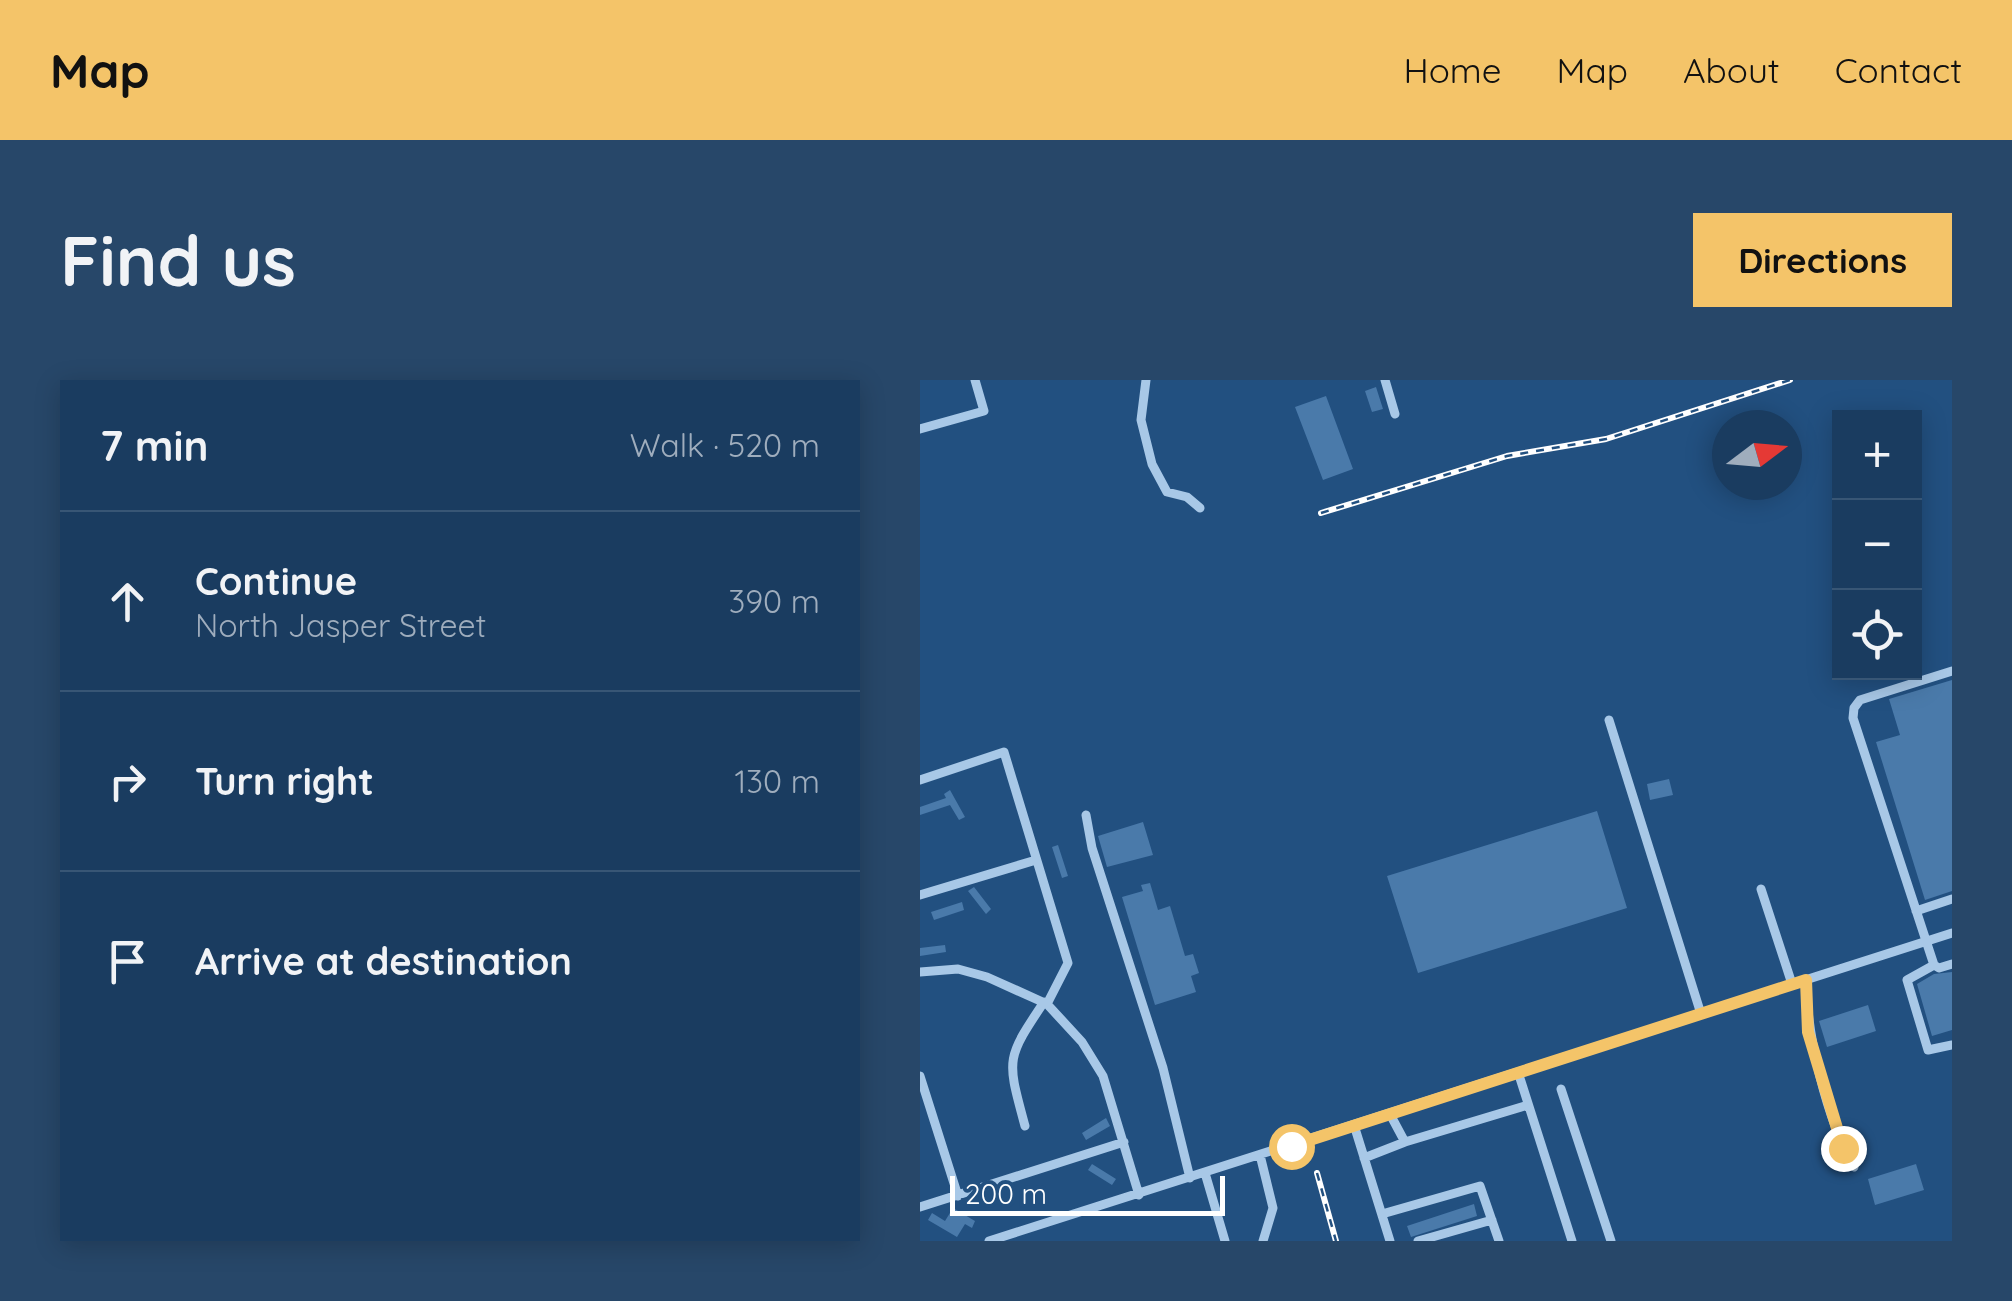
<!DOCTYPE html>
<html lang="en">
<head>
<meta charset="utf-8">
<style>
	:root { --surface:#1a3c60; --page:#274769; --text:#f1f3f6; --muted:#9fadbd; --line:#385675; --accent:#f4c469 }
	body { margin:0; font-family:Quicksand,sans-serif; background:var(--page); color:var(--text) }
	.controls { position:absolute; right:30px; top:30px; display:grid; overflow:hidden; border-radius:0px; box-shadow:0 5px 25px #0003 }
	.controls button { width:90px; height:90px; display:grid; place-items:center; padding:0; border:0; border-bottom:2px solid var(--line); background:var(--surface); color:var(--text); font:50px sans-serif }
	.compass { position:absolute; left:792px; top:30px; width:90px; height:90px; border-radius:50%; background:var(--surface); box-shadow:0 5px 25px #0003; rotate:74deg }
	.scale { position:absolute; left:30px; bottom:25px; width:275px; box-sizing:border-box; padding-left:10px; border:5px solid #fff; border-top:0; font-size:28px; line-height:35px; white-space:nowrap; color:#fff; -webkit-text-stroke:8px #225080; paint-order:stroke }
	.stop { position:absolute; width:30px; height:30px; margin:-22px; border:8px solid #f4c469; border-radius:50%; background:#fff }
	.stop.end { background:#f4c469; border-color:#fff; box-shadow:0 2px 10px #0008 }
	.list { margin:0; padding:0; list-style:none }
	h2 { display:flex; justify-content:space-between; align-items:center; height:130px; margin:0; padding:0 40px; font-size:42px }
	h2 small { font-size:32px; font-weight:400; color:var(--muted) }
	.list li { display:grid; grid-template-columns:65px 1fr auto; gap:30px; align-items:center; box-sizing:border-box; height:180px; padding:0 40px; border-top:2px solid var(--line) }
	.list b { display:block; font-size:38px; white-space:nowrap }
	.list p { margin:0; font-size:32px; white-space:nowrap; color:var(--muted) }
	.list em { font-size:32px; font-style:normal; color:var(--muted) }
	.icon { flex:none; width:55px; height:55px; fill:none; stroke:currentColor; stroke-width:2; stroke-linecap:round; stroke-linejoin:round }
	.map { position:relative; flex:none; width:1032px; height:861px; overflow:hidden; border-radius:0px }
	header { display:flex; align-items:center; gap:60px; box-sizing:border-box; height:140px; padding:0 50px; background:var(--accent); color:#111 }
	header strong { font-size:48px }
	nav { display:flex; gap:55px; margin-inline-start:auto; font-size:35px }
	.intro { display:flex; align-items:center; justify-content:space-between; box-sizing:border-box; height:240px; padding:0 60px }
	h1 { margin:0; font-size:70px }
	.button { padding:25px 45px; border-radius:0px; background:var(--accent); color:#111; font-size:35px; font-weight:700 }
	main { display:flex; gap:60px; padding:0 60px }
	aside { flex:1; background:var(--surface); border-radius:0px; box-shadow:0 5px 25px #0003 }
	.map>svg:first-child { display:block }
</style>
</head>
<body>
<header>
<strong>Map</strong>
<nav><a>Home</a><a>Map</a><a>About</a><a>Contact</a></nav>
</header>
<div class="intro"><h1>Find us</h1><a class="button">Directions</a></div>
<main>
<aside>
<h2>7 min<small>Walk · 520 m</small></h2>
<ul class="list">
<li><svg class="icon" aria-label="ahead" viewBox="0 0 24 24"><path d="M12 20V5M6 11l6-6 6 6"/></svg><div><b>Continue</b><p>North Jasper Street</p></div><em>390 m</em></li>
<li><svg class="icon" aria-label="right" viewBox="0 0 24 24"><path d="M7 20v-9h11M14 6l5 5-5 5"/></svg><div><b>Turn right</b></div><em>130 m</em></li>
<li><svg class="icon" aria-label="arrive" viewBox="0 0 24 24"><path d="M6 21V4h12l-3 4 3 4H6"/></svg><div><b>Arrive at destination</b></div></li>
</ul>
</aside>
<div class="map">
<svg width="1032" height="861" viewBox="0 0 1032 861">
	<rect width="100%" height="100%" fill="#225080"/>
	<path fill="#4a7aaa" d="M456,7L463,29L452,32L445,11Z
		M406,16L433,89L403,100L375,27Z
		M1032,300V511L1005,520L956,362L980,355L969,319Z
		M749,399L753,415L730,420L727,404Z
		M30,410L45,437L39,440L30,425L0,435V427L26,418L24,414Z
		M677,431L707,528L498,593L467,496Z
		M223,442L233,475L187,487L178,456Z
		M138,465L148,496L142,498L132,467Z
		M230,503L238,530L250,526L265,576L273,574L279,593L271,596L276,612L235,625L202,517L223,511L221,505Z
		M54,507L71,529L66,534L48,511Z
		M42,522L44,530L14,540L11,532Z
		M25,565L26,572L0,576V568Z
		M1032,592V650L1012,656L997,604L1014,594Z
		M948,625L956,651L907,667L899,641Z
		M186,738L190,746L166,760L162,753Z
		M172,784L196,799L192,805L168,790Z
		M996,784L1004,810L955,825L948,799Z
		M554,824L557,836L491,857L487,846Z
		M33,828L55,841L52,848L45,844L37,857L8,840L12,833L25,841Z"/>
	<g fill="none" stroke-linecap="round" stroke-linejoin="round">
		<path stroke="#a8c8e7" stroke-width="9" d="M226,0L221,40L232,84L247,112L267,117L280,128
			M465,0L475,34
			M0,49L64,31L55,0
			M689,340L781,634
			M0,400L84,372L148,583L127,624
			M166,435L172,468L243,688L270,798
			M841,509L872,604
			M0,515L116,480
			M996,531L1032,519
			M1032,584L1019,588L1014,585L987,600L1008,670L1032,665
			M1014,585L933,338L934,328L940,320L1032,291
			M0,592L38,589L67,597L127,624L162,662L183,696L219,815
			M886,600C887,656 906,738 934,787
			M598,692L652,861
			M0,696L38,816
			M641,709L691,861
			M470,734L485,762L608,725
			M434,745L470,861
			M105,746C87,679 85,680 124,622
			M340,775L353,828L343,861
			M444,778L485,762
			M285,793L305,861
			M0,827L204,762
			M462,834L560,806L579,861
			M69,861L1032,553
			M498,861L572,840"/>
		<g stroke="#fff" stroke-width="6">
			<path id="rail" d="M401,133L587,76L686,59L870,0
				M397,793L416,861"/>
		</g>
		<use href="#rail" stroke="#225080" stroke-width="2.5" stroke-dasharray="8" stroke-linecap="butt"/>
	</g>
	<g fill="none" stroke-linecap="round" stroke-linejoin="round">
		<path stroke="#f4c469" stroke-width="12" d="M371,766L886,600L888,652L923,768"/>
	</g>
</svg>
<div class="controls">
<button>+</button>
<button>−</button>
<button><svg class="icon" aria-label="locate" viewBox="0 0 24 24"><circle cx="12" cy="12" r="6"/><path d="M12 2v4M12 18v4M2 12h4M18 12h4"/></svg></button>
</div>
<svg class="compass" viewBox="-18 -18 36 36"><path d="M0-13l5 13h-10z" fill="#e53935"/><path d="M0 13l5-13h-10z" fill="#9fadbd"/></svg>
<div class="scale">200 m</div>
<div class="stop" style="left:371px;top:766px"></div>
<div class="stop end" style="left:923px;top:768px"></div>
</div>
</main>
</body>
</html>
